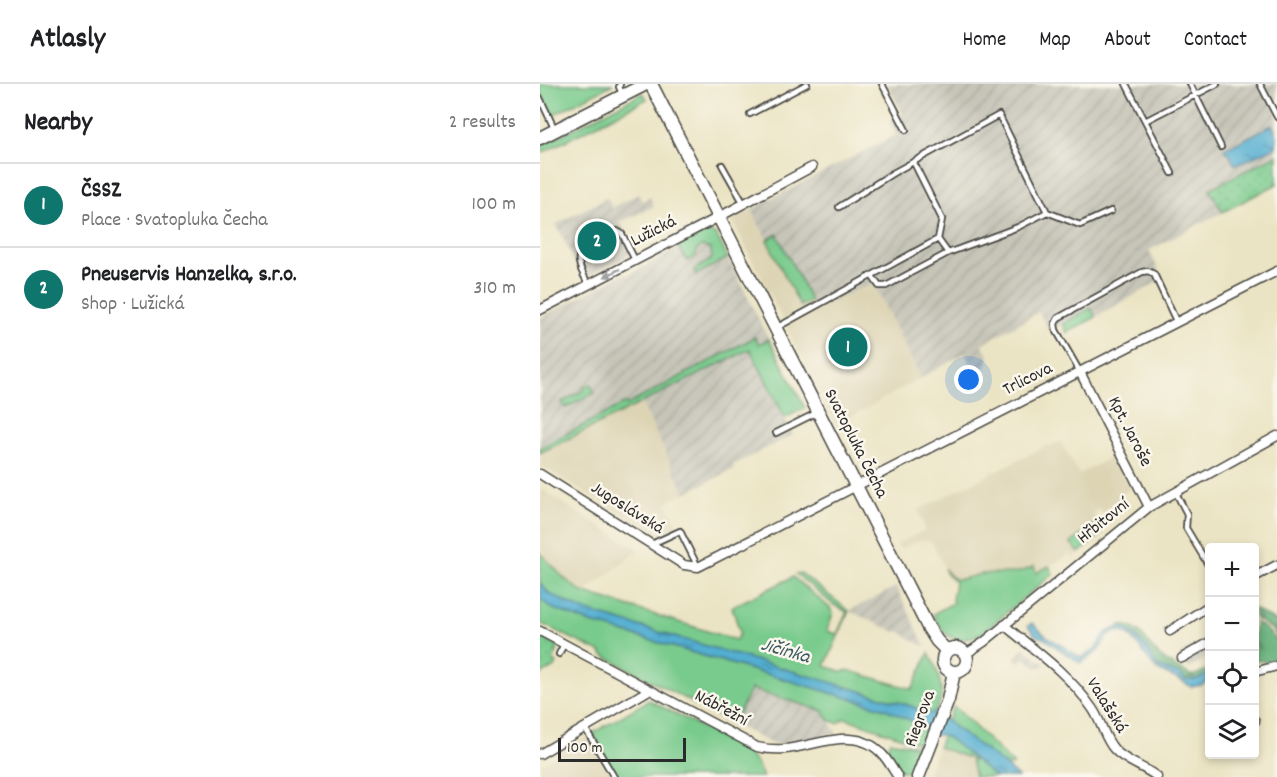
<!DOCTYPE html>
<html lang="en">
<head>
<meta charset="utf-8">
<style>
	:root { --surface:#fff; --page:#f6f6f6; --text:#202124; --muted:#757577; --line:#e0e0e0; --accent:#0f766e }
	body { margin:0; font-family:Dekko,sans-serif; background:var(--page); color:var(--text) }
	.controls { position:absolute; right:18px; bottom:18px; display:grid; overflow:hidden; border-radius:6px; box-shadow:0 3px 9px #0003 }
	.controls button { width:54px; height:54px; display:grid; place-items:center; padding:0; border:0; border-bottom:2px solid var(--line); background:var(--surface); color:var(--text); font:30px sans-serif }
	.scale { position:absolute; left:18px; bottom:15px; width:128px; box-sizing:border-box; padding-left:6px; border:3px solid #2b2b2b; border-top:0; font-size:16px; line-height:21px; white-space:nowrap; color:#2b2b2b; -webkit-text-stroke:4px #fbf7ec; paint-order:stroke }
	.you { position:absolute; left:429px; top:296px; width:21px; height:21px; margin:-15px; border:4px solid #fff; border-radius:50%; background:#1a73e8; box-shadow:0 0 0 9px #1a73e833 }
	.badge { display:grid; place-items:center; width:39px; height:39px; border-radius:50%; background:var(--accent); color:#fff; font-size:20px; font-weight:700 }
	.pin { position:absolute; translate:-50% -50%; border:3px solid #fff; box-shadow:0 2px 6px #0006 }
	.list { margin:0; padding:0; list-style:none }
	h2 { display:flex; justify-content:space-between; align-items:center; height:78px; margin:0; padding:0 24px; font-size:26px }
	h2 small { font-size:20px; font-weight:400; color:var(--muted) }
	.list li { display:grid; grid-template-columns:39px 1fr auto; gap:18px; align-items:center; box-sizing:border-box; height:84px; padding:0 24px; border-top:2px solid var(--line) }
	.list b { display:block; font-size:22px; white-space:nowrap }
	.list p { margin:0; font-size:20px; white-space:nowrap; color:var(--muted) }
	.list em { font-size:20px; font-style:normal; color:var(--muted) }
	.icon { flex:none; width:33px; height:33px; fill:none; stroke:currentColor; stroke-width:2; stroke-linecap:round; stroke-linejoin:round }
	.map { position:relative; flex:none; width:737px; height:693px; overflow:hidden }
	header { display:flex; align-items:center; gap:36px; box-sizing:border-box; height:84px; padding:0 30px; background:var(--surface); border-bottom:2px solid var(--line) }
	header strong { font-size:28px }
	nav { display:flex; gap:33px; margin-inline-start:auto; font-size:21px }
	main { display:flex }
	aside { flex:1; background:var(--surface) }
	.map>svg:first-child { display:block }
</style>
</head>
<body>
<header>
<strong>Atlasly</strong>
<nav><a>Home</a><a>Map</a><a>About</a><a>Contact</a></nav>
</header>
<main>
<aside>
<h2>Nearby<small>2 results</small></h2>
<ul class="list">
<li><span class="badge">1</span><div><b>ČSSZ</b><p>Place · Svatopluka Čecha</p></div><em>100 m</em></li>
<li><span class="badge">2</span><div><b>Pneuservis Hanzelka, s.r.o.</b><p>Shop · Lužická</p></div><em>310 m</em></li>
</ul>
</aside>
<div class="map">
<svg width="737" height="693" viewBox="0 0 737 693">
	<defs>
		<pattern id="industrial-furrows" width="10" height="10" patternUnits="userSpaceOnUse" patternTransform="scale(1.5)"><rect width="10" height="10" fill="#c6c5b8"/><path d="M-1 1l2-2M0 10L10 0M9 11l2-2" fill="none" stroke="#aaa99e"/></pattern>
		<pattern id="forest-firs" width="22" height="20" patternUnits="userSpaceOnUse" patternTransform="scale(1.5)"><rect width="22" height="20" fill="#62af78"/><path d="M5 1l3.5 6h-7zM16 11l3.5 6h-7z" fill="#518f63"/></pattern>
		<pattern id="park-dots" width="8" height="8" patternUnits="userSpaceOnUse" patternTransform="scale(1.5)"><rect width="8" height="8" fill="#79cb8d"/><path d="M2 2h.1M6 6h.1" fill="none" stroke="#69ae7a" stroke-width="1.8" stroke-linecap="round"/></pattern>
		<pattern id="water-ripples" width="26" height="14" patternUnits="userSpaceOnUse" patternTransform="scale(1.5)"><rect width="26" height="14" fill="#53aed1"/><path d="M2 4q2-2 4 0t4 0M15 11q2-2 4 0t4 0" fill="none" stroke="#458eaa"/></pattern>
	</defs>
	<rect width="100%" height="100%" fill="#fbf7ec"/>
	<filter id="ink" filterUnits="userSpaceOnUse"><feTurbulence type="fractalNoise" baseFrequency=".0167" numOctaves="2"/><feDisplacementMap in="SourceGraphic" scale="12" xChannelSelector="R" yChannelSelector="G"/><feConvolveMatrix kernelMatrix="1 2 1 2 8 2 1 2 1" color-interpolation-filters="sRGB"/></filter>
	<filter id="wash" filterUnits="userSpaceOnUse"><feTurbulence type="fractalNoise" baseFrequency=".008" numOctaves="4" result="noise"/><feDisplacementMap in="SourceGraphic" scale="24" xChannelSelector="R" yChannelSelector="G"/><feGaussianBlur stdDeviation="1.35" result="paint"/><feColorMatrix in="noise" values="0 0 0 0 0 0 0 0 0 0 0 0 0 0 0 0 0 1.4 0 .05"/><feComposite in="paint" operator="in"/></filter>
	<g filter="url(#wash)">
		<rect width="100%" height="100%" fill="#ebe4c4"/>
		<path fill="#ddd4b4" d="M211,126L226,155L237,150L275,225L333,199L381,294L296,341L192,136Z
			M101,318L145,408L126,419L138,443L118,453L0,381V369Z
			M520,357L539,390L573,372L590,404L563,429L559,425L553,429L557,435L554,438L555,440L531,459L539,469L533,474L529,469L526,473L496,489L494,482L485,486L461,491L441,490L417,496L408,490L392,458L382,456L360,465L357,459L384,447V441L378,426L508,361L510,363Z
			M0,404L30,424L99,466L45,509L42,508L25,495L0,469Z
			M109,616L205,666L217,680L223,693H1L0,681Z
			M398,663L435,676L455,693H387Z"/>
		<path fill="url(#industrial-furrows)" d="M347,0H737V71L669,105L683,128L609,166L623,195L556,233L550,224L509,247L499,228L442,260L449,273L446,283L442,285L432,282L425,269L381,294L333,199L275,225L237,151L227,156L211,125L356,51L350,37L363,30Z
			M98,110L102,117L110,113L114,122L80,138L96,168L42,195L40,188L16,140L67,114L77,132L73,123Z
			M171,148L178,154L229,255L210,265L253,351L193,381L194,385L145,409L101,318L0,369V234L84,190L89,191L165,149Z
			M356,503L373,537L385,562L374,557L359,547L356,548L309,527Z
			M669,553V572L649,585L640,570Z
			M483,564L505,579L502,583H497L484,574L480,578L475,575Z
			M211,605L283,627L297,650L248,660H232L193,640Z"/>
		<path fill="#79cb8d" stroke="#527b5c" stroke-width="1.5" d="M0,0H73L13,31L0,7Z
			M103,9L107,15L0,70V62Z
			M171,148L177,152L188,174L156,191L154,186L172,175L171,165L162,162L157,166L156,172L147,177L138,162L165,149Z
			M237,150L271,217L260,222L227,156Z
			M551,224L556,233L527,249L523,240Z
			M215,253L219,260L229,255L265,324L245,334L210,265L0,369V364L74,325L86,319L87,321Z
			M50,300L55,309L25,324L22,318L44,306L43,304Z
			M555,440L561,450L539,469L531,459Z
			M0,469L25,495L42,508L196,556L200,549L192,523L253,493L290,524L293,529L287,547L297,550L307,528L294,521L256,490L261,489L309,527L285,582L303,588L307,586L372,605L389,569C398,586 410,614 392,630L365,620L40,525L10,510L0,499Z
			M494,482L496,489L509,482L513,490L442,549C415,563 405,554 393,530L413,519L412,516L415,498L407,490L404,484C407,487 411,495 417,495C425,496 434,491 441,490C459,488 478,492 494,482Z
			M0,515L12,524L48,538L346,625L389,645L383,661L305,634L298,639L290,637L283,627L211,605L193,640L62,571V569L0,539Z
			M109,616L205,666L217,680L223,693H77L53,649Z
			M413,623L417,625L474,681L467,682L407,638Z
			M403,651L410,655L452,689L455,693H435L431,677L434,676L398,663Z
			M350,657L382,663L383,665L374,688L361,687L347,663Z"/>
		<path fill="url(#forest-firs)" stroke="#466d52" stroke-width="1.5" d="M714,525L737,538V553L732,545L715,534Z
			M715,538L726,545L737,557V579L715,576Z
			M580,541C603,541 606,561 621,573C629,580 640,585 650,591H655L669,585V590L655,596H645C638,585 623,588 616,580C605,566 600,548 579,543Z"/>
		<path fill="url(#park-dots)" stroke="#527b5c" stroke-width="1.5" d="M737,71V100L683,128L669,105Z
			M0,552L19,562L13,577L17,579L15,583L0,591Z"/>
		<path fill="url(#water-ripples)" stroke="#3f6c7e" stroke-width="1.5" d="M732,41L737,52L736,63L698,80H694L689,69L686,68L684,64L691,62Z
			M0,499L10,510L40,525L365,620L392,630L396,626C420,652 453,668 478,693H455L410,655L402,651H387L389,645L346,625L48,538L12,524L0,515Z
			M492,539L505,551L541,574L555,565L566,548L579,543L587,545L606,563L617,582L641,591L645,596H655L669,590V596L662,601L651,603C641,595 629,592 618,586C605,578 595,543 574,548C566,550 564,560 559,565C555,571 546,575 540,579L503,554L496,552L488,542Z"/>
	</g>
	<g filter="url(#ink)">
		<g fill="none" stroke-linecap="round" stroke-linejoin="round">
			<g stroke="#484742" stroke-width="8">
				<path id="lane" d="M80,0L79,3L83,11
					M342,0L366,46
					M586,0L632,89
					M650,0L681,63
					M720,0L737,33
					M0,14L14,44
					M210,30L267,0
					M605,37L677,0
					M182,81L204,120
					M299,123L353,89L459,31L507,128L540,141L571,127
					M398,155L408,169L478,143L507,128
					M332,192L339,202H346L408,169
					M49,201C45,194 40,186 39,178C36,162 64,148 77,147L82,150L95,176
					M236,244L398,155L402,135L374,79
					M540,288L516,246L515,240L518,234L602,188L608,187L614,190L637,239
					M236,349L278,328
					M636,409L647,430L646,444L670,484
					M114,461L116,458L140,447L158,483
					M19,570L24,560
					M45,644L74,693"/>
			</g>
			<g stroke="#484742" stroke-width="11">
				<path id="street" d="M0,226L179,133L272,83
					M540,288L609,423
					M0,390L144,481L158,483L737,187
					M714,493L737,481
					M464,541C496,567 529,590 552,624C561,636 564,654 574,665C585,678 604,682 617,693
					M0,547L217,663C226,665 235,666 245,665C276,662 317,641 342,670C348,676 353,686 358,693
					M630,547L670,521
					M426,570L444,558L609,423L737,352
					M642,574L670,558
					M714,588L737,582
					M714,637H715
					M0,670L109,606"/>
			</g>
			<g stroke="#484742" stroke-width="15">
				<path id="secondary" d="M111,0L388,543L397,557L407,567
					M0,54L106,0
					M403 576a12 12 0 1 1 24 0a12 12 0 1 1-24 0Z
					M378,693L408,616L414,588"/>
			</g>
			<use href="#lane" stroke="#fff" stroke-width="4.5"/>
			<use href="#street" stroke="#fff" stroke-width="8"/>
			<use href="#secondary" stroke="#fff" stroke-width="12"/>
		</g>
		<defs><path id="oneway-solid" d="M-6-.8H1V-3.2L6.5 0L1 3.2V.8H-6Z" transform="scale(1.5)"/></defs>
		<use fill="#a0a0a0" href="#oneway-solid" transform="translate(72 189) rotate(153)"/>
	</g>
	<g text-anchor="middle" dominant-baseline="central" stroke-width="5" stroke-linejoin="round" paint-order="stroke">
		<g font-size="18" fill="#2b2b2b" stroke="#fbf7ec">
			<text transform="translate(114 148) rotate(-27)">Lužická</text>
			<text transform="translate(488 296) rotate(-27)">Trlicova</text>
			<text transform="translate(589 348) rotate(63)">Kpt. Jaroše</text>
			<text transform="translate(315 360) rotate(63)">Svatopluka Čecha</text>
			<text transform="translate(87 425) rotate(32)">Jugoslávská</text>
			<text transform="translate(564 438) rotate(-39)">Hřbitovní</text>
			<text transform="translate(566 622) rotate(58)">Valašská</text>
			<text transform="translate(181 625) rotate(28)">Nábřežní</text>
			<text transform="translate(381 635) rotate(-70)">Riegrova</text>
		</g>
		<g font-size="20" font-style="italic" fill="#395965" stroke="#fbf7ec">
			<text transform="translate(245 568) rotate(16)">Jičínka</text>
		</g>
	</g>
</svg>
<div class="controls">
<button>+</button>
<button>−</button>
<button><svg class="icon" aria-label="locate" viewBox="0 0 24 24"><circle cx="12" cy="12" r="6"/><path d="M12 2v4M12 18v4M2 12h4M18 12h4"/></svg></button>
<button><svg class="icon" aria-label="layers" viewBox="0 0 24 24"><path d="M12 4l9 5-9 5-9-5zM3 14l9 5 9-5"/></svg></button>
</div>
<div class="scale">100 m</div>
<div class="you"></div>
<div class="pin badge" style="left:308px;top:263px">1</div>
<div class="pin badge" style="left:57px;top:157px">2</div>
</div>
</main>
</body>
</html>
